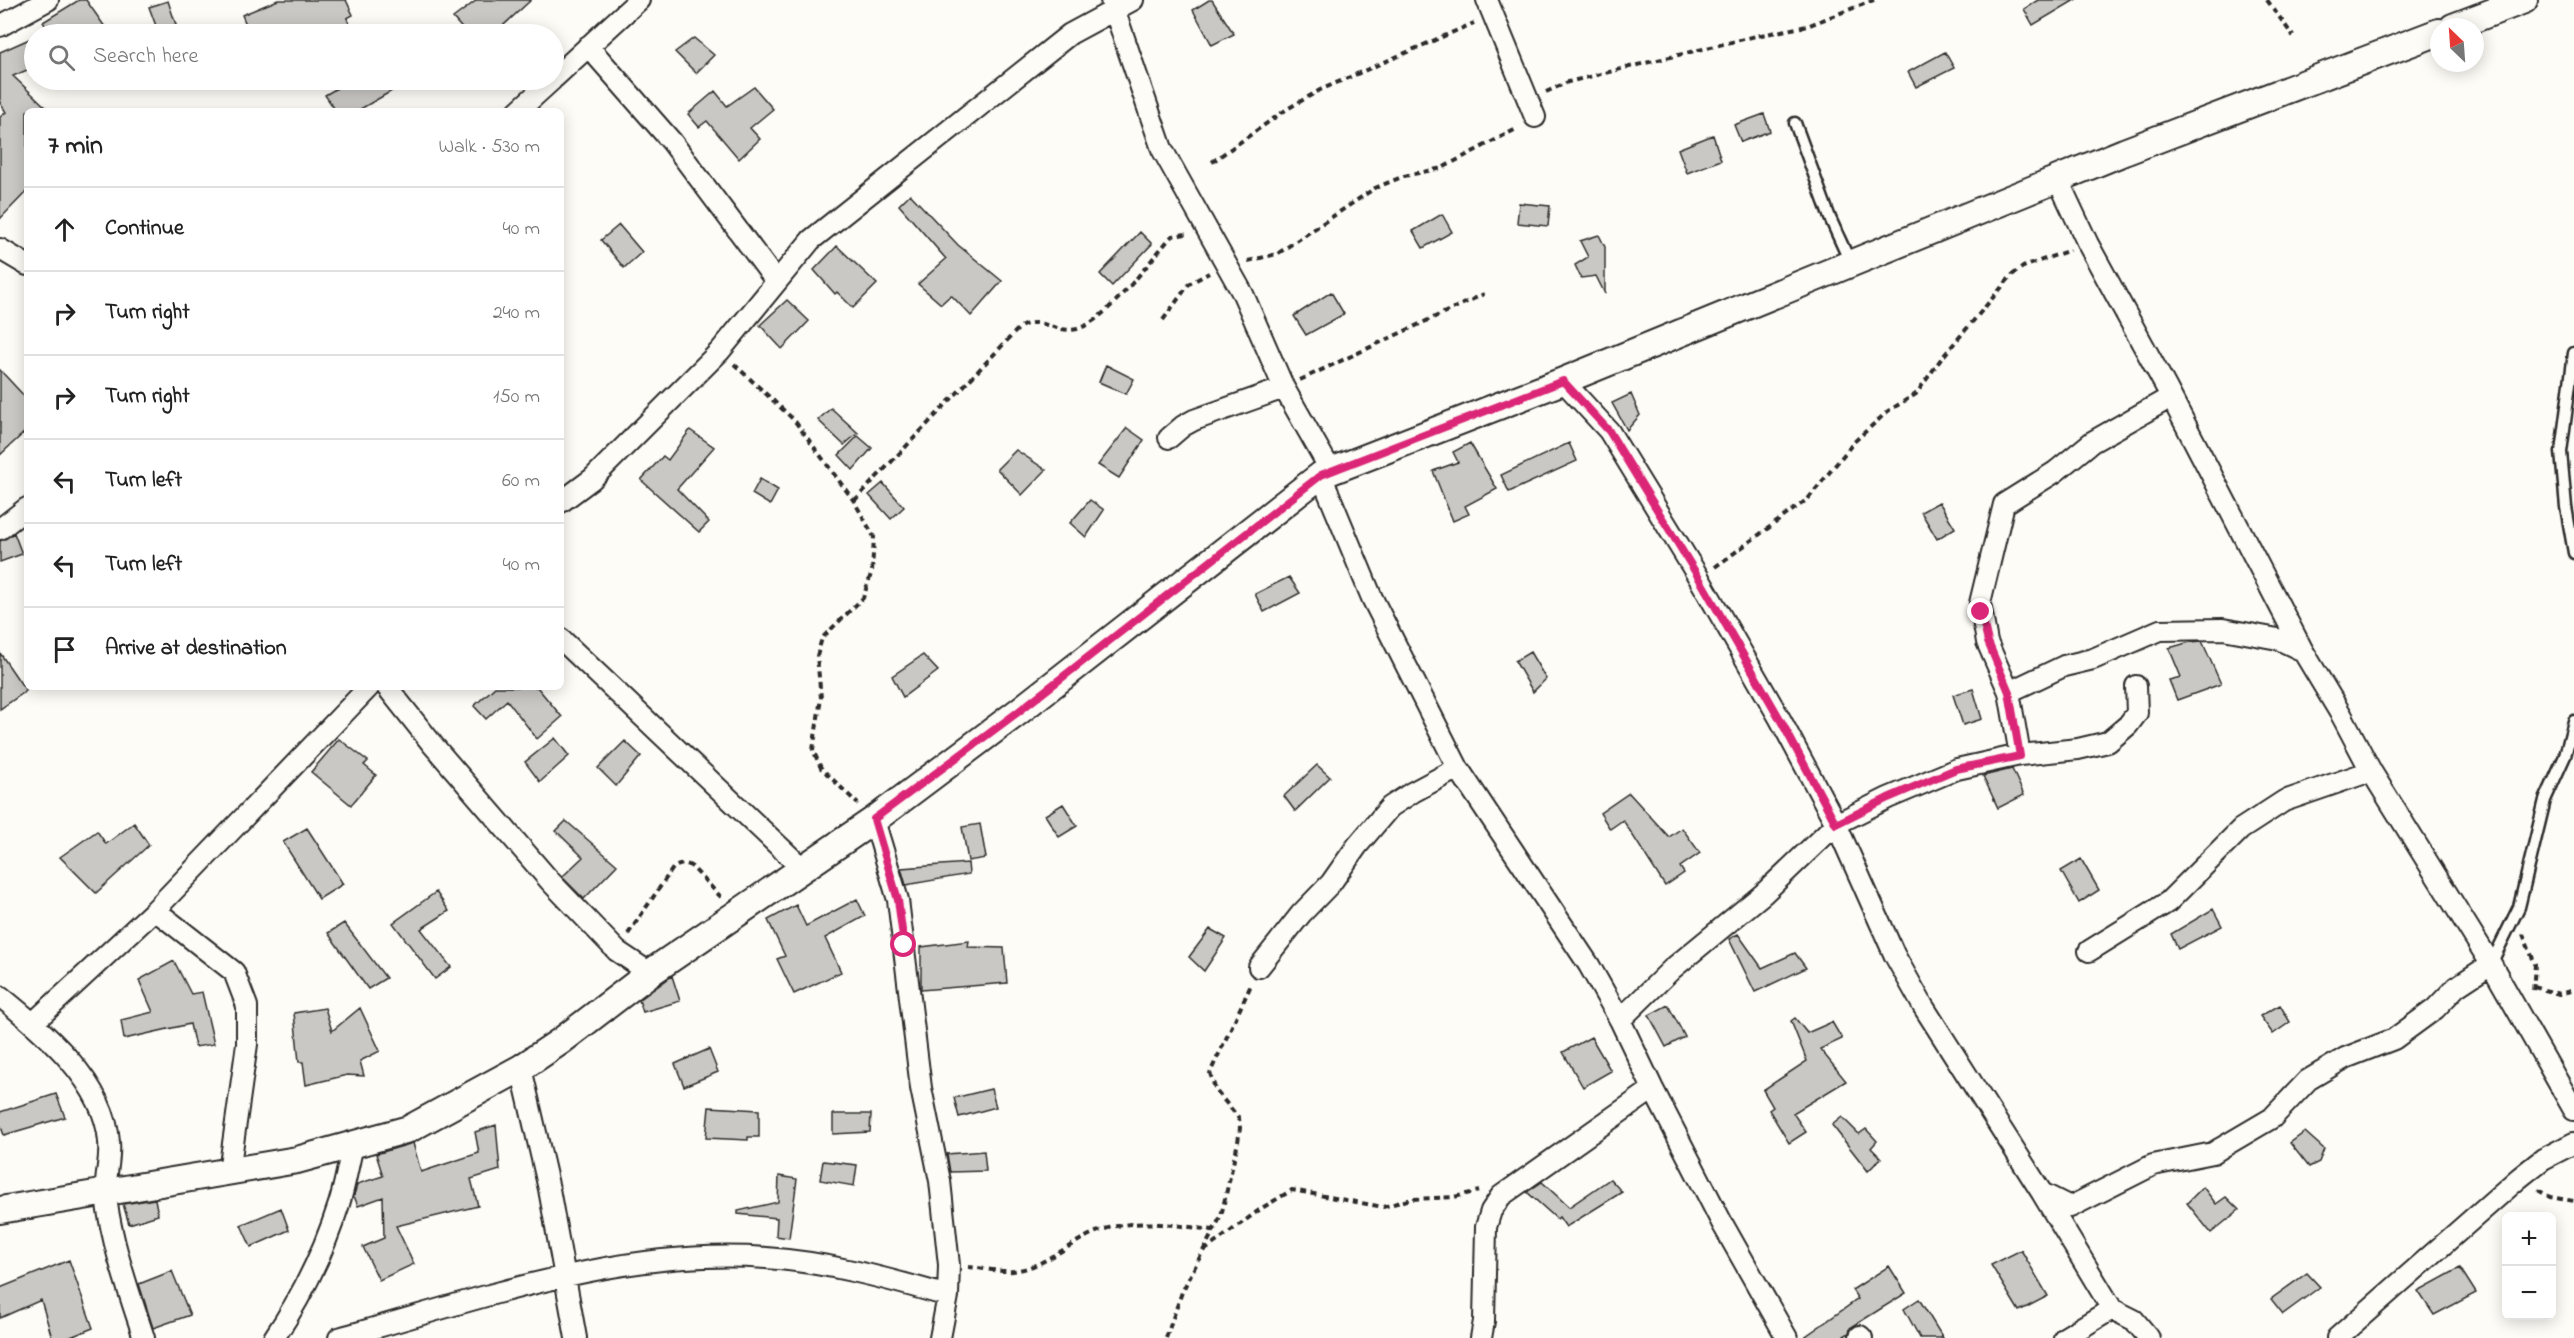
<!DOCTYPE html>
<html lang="en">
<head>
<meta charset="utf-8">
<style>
	:root { --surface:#fff; --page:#f6f6f6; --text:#222; --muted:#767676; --line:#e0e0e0 }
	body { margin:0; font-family:"Indie Flower",sans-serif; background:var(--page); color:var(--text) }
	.controls { position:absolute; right:18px; bottom:18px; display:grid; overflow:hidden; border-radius:9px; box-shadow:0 3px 15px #0003 }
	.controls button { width:54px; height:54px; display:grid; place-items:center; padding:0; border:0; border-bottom:2px solid var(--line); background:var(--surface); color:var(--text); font:30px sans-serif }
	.compass { position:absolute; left:2430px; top:18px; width:54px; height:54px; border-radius:50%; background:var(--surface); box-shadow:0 3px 15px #0003; rotate:335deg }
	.stop { position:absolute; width:18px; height:18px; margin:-14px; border:4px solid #db2777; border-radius:50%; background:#fff }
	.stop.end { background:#db2777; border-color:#fff; box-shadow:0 2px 6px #0008 }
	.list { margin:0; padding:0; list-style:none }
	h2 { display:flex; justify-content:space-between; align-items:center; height:78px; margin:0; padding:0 24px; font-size:26px }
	h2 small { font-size:20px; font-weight:400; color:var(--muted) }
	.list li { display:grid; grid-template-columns:39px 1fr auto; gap:18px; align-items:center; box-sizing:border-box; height:84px; padding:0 24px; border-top:2px solid var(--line) }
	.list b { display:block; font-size:22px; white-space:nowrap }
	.list em { font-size:20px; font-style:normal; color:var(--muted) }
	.icon { flex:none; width:33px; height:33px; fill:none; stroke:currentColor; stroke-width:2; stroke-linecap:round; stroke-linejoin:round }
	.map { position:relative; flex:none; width:2574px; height:1338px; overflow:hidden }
	.search { position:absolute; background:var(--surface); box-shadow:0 3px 15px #0003; left:24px; top:24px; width:540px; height:66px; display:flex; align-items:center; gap:15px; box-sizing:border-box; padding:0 21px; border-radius:33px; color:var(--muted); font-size:22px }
	.panel { position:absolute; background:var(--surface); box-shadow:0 3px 15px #0003; left:24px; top:108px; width:540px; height:582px; border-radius:9px }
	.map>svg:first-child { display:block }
</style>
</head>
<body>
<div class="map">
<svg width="2574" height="1338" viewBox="0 0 2574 1338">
	<rect width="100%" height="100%" fill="#fdfcf7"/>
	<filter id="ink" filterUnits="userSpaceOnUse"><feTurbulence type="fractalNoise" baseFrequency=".0167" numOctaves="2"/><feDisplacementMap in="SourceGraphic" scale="12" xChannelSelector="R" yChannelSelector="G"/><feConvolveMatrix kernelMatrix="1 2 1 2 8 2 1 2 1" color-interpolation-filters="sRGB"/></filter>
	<g filter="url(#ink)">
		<path fill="#c9c8c4" stroke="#2b2b2b" stroke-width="1.5" d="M79,0H86L110,34H51L43,22Z
			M278,0H346L353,15L347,18L353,34H250L242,15Z
			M477,0H531L494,34H467L453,18Z
			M1209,0H1212L1234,34L1212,45L1193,10Z
			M2038,0H2075L2033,25L2024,9Z
			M168,1L179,34H159L149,7Z
			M34,37V67L13,76L50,111H27V191L0,219V117L6,112L0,103V52Z
			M694,38L714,55L696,73L675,52Z
			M1945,52L1954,68L1916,87L1908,72Z
			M351,80H411L357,111H336L325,95Z
			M754,87L773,109L750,128L760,139L739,159L707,121L699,127L688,114L715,91L727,106Z
			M1764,114L1770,131L1741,142L1734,125Z
			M1713,135L1721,160L1687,173L1678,149Z
			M910,194L958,245L1002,281L971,316L951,295L941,304L918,284L946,259L899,205Z
			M1519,203L1550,206L1548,226L1517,223Z
			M1442,214L1452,232L1423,248L1413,231Z
			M619,225L642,252L624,268L601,240Z
			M1140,232L1152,244L1112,286L1100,274Z
			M1599,235L1605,247V294L1596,276L1581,278L1575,265L1588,257L1580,241Z
			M837,246L877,284L853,308L837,292L835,294L814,270Z
			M1331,292L1344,314L1306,335L1294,316Z
			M787,300L809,321L782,349L760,325Z
			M1106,365L1134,379L1126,394L1099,382Z
			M0,370L27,399V430L0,455Z
			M1631,394L1640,415L1627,430L1612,403Z
			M831,408L858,433L844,445L818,420Z
			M1127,428L1144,440L1119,478L1098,465Z
			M690,430L714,447L677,489L709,522L699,532L641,480L663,456L668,460Z
			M858,436L872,448L853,470L839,455Z
			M1470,443L1497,489L1465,506L1469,514L1453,521L1433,471L1458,462L1453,452Z
			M1569,443L1577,461L1509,492L1501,475Z
			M1016,450L1046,470L1022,495L997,469Z
			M760,479L778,490L770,505L752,494Z
			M883,483L904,507L891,519L869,495Z
			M1090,500L1104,510L1086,537L1070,523Z
			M1939,502L1955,528L1937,539L1921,512Z
			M14,533L22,554L0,562V541Z
			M1289,577L1300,593L1264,612L1255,594Z
			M2202,641L2221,684L2177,700L2169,680L2181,677L2169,648L2190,642Z
			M1530,652L1546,679L1533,692L1515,661Z
			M0,653L26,691L0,709Z
			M923,655L938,671L903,697L892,676Z
			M495,687H537L562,717L537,739L507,700L486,719L474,706Z
			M1973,689L1982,719L1963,725L1953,695Z
			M555,738L569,756L540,782L525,762Z
			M339,739L368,761L364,765L376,775L351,805L311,772Z
			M625,741L641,756L616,786L598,768Z
			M1317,765L1330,777L1295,811L1284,796Z
			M2012,769L2024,795L1998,808L1983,776Z
			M1629,793L1669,837L1682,828L1700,853L1680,867L1684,873L1665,886L1623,820L1610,829L1600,813Z
			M1063,804L1077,826L1059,837L1045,815Z
			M566,821L617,865L584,899L562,877L583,857L556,831Z
			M134,823L149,845L96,893L60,857L97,831L106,844Z
			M980,824L986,858L968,861L962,827Z
			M307,828L343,884L319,899L283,842Z
			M2081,859L2099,890L2079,903L2061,871Z
			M968,863L969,874L906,885L901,868Z
			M436,892L449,911L421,929L451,967L435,979L393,923Z
			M857,899L865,916L825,938L841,972L794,994L777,959L785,956L768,920L796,905L806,926Z
			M2213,909L2222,926L2178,949L2171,934Z
			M344,923L386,978L368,989L328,933Z
			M1210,929L1226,938L1204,971L1189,957Z
			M1738,934L1762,968L1795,953L1806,968L1755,992L1729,939Z
			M969,941L968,947L1004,948L1007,983L921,990V947Z
			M174,961L191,994L202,992L214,1044L195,1047L190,1024L124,1039L121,1020L153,1012L139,980Z
			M672,976L680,1001L643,1012L639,1000Z
			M1668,1005L1685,1037L1666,1047L1649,1015Z
			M2280,1005L2290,1022L2273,1034L2260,1016Z
			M325,1008L332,1031L360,1008L380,1051L360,1061L364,1076L347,1075L306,1085L303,1062H299L294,1013Z
			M1795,1018L1807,1033L1832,1022L1842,1039L1820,1049L1846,1081L1793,1113L1806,1132L1789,1143L1769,1110L1773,1107L1763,1090L1807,1061L1791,1021Z
			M1591,1037L1611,1071L1583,1087L1563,1052Z
			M709,1049L718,1072L684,1086L675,1064Z
			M991,1089L996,1107L959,1117L954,1098Z
			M56,1094L65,1117L4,1135L0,1124V1112Z
			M709,1107L759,1110V1137H748V1140L706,1138Z
			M833,1114H871L870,1132L833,1134Z
			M1842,1117L1859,1134L1866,1129L1877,1141L1871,1148L1881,1158L1868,1171L1832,1125Z
			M496,1125L500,1170L471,1179L478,1206L396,1226L414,1264L379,1280L363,1247L384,1238L383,1197L358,1206L354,1196L357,1184L383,1176L376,1154L413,1143L421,1172L479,1153L475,1132Z
			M2305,1132L2324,1149L2319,1162L2309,1167L2290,1143Z
			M984,1151L986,1171L950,1172L947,1154Z
			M823,1161L857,1165L854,1186L820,1180Z
			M779,1176L797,1179L789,1238L776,1236L777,1218L738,1214V1211L778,1202Z
			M1610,1179L1622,1192L1566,1227L1559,1217L1557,1219L1527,1192L1542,1182L1569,1207Z
			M2203,1187L2216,1204L2226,1197L2239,1210L2211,1233L2187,1203Z
			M155,1199L158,1215L129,1224L123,1204Z
			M281,1208L289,1230L251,1247L241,1225Z
			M2021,1250L2048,1296L2019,1311L1991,1265Z
			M69,1260L93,1328L68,1338H52L41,1300L0,1318V1288Z
			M1889,1266L1906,1293L1850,1328L1849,1333L1841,1338H1803L1858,1299L1852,1290Z
			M2460,1268L2476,1293L2434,1315L2418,1291Z
			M172,1271L190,1315L153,1328L139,1284Z
			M2307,1273L2320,1287L2283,1314L2271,1299Z
			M1919,1299L1943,1338H1920L1904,1309Z"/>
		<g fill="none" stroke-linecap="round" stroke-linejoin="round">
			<g stroke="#2b2b2b" stroke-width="15">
				<path id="service" d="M1795,123L1830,218L1850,262
					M2574,353L2561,452L2566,507L2574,553
					M2491,964L2519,907L2545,800L2565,756L2574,721"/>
			</g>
			<g stroke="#2b2b2b" stroke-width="24">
				<path id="minor" d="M1111,0L1162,149L1243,294L1284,388L1331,471
					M1487,0L1535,117
					M0,26L48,0
					M588,46L672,142L776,281
					M554,78L639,0
					M518,111L552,80
					M2058,180L2088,244L2166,387L2303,651L2342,716L2371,771L2491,964L2574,1110
					M0,249L27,265
					M1563,381L1609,431L1699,578L1780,719L1836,824L1895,956L1923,1006L2042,1193L2112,1309L2134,1320L2149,1338
					M1169,438L1183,426L1194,420L1284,388
					M1321,475L1372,598L1458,768L1589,965L1620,1020L1653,1089L1722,1223L1787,1338
					M561,502L592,479L720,351L811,240L1070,34L1133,0
					M0,529L27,508
					M561,639L802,868
					M387,687L433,745L550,881L617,951L650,973
					M2009,692L2064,666L2093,659L2160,630L2223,629L2278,639L2303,651
					M2020,755L2009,692L1987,642L1980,603L2004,504L2055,472L2092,442L2171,397
					M874,820L898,900L921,1088L940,1181L949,1265L948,1296L940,1338
					M155,910L234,972L247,1006V1044L229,1172
					M2089,951L2168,902L2241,829L2284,801L2371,771
					M1259,967L1301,914L1331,883L1357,846L1390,807L1413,792L1458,768
					M0,996C43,1031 105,1082 109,1142C111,1160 104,1179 106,1197C112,1245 129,1292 144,1338
					M1620,1020L1672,969L1763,894L1836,824L1888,798L1957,769L2020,755L2078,749L2108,742L2128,725L2137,713L2136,686
					M33,1023L155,910L369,687
					M521,1068L549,1189L576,1338
					M2042,1193L2070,1207L2153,1165L2213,1153L2221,1148L2272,1118L2308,1080L2345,1058L2394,1039L2435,1009L2456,987L2491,964
					M1860,1336L1862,1338
					M274,1338C301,1298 324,1251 339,1204C345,1185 348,1165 353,1145
					M339,1338C477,1300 621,1247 766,1258C827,1262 889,1279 948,1296
					M1481,1338L1484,1321L1486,1227L1491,1211L1501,1196L1653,1089
					M2064,1338L2112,1309
					M2337,1338L2519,1178L2543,1159L2574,1143"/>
			</g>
			<g stroke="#2b2b2b" stroke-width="30">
				<path id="tertiary" d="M2453,27L2524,0
					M0,1210L297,1160L409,1129L521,1068L561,1041L650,973L874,820L1018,712L1321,475L1563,381L2124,152L2439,32"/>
			</g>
			<path stroke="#2b2b2b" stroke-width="4" stroke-dasharray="6 4.5" stroke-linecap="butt" d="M2267,0L2293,36
				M1546,92L1568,82L1756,36L1807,26L1874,0
				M1212,162L1287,109L1320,90L1474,23
				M1248,261L1277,254L1375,188L1404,176L1442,168L1518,128
				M1163,320L1189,284L1209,273
				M734,364L794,420L854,501L874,537L872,571L863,598L822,638L817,656L821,698L813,750L821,768L858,804
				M1300,380L1484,294
				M854,501L1019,328C1038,314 1056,334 1077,329C1107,321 1150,260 1172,236L1186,234
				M1715,567L1808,499L1854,442L1888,411L1916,394L1941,359L2012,275L2023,267L2070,250
				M628,934L673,868C680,864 685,862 692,867L721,897
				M2523,934L2535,964L2533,993
				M2534,987L2559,994L2574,990
				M2538,1190L2550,1197L2574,1201
				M1204,1251L1262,1208L1292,1190L1383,1207L1411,1199L1454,1197L1479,1191
				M968,1267C982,1268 999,1272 1013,1271C1048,1267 1073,1238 1105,1229C1141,1218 1177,1226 1214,1230
				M1166,1338L1182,1292L1221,1216L1238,1142L1240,1128L1239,1118L1216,1091L1210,1073L1251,985"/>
			<use href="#service" stroke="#fdfcf7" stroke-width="10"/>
			<use href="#minor" stroke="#fdfcf7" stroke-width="20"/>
			<use href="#tertiary" stroke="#fdfcf7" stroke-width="26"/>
		</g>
	</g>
	<g fill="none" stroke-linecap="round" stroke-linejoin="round" filter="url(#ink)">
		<path stroke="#db2777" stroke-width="8" d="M904,945L898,900L874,819L1018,712L1321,475L1563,381L1609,431L1637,477L1699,578L1780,719L1836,824L1888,798L1956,769L2020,756L2009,692L1988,642L1981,612"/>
	</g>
</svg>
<div class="controls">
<button>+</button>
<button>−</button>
</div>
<svg class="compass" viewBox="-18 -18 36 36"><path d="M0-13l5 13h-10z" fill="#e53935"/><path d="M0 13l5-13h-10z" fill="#767676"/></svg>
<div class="stop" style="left:904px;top:945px"></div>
<div class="stop end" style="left:1981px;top:612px"></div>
<div class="search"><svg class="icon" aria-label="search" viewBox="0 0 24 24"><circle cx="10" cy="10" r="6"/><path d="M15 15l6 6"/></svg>Search here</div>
<section class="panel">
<h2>7 min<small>Walk · 530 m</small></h2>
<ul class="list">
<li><svg class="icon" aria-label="ahead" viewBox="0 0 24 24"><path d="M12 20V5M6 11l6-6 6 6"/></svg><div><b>Continue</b></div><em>40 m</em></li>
<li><svg class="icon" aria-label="right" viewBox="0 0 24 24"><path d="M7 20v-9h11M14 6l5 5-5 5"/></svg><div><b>Turn right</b></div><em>240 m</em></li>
<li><svg class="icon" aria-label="right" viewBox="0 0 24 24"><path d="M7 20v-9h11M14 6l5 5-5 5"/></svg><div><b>Turn right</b></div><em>150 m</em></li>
<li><svg class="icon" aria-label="left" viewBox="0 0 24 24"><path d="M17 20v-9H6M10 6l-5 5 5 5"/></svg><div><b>Turn left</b></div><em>60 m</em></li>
<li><svg class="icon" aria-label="left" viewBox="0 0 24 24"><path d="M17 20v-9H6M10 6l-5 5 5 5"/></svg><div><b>Turn left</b></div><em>40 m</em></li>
<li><svg class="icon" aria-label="arrive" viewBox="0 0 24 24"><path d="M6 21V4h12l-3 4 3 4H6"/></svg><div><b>Arrive at destination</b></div></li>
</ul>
</section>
</div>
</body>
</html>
